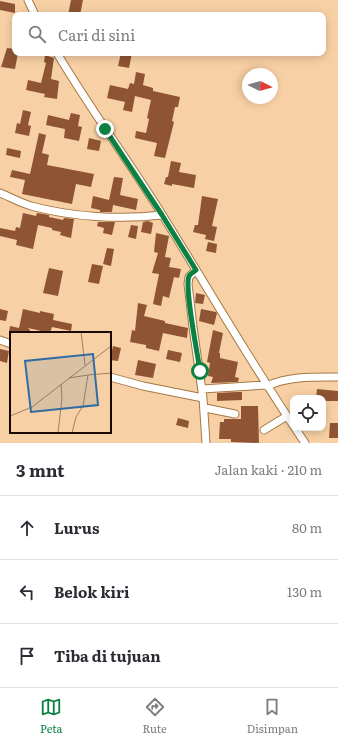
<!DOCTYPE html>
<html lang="id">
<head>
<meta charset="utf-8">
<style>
	:root { --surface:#fff; --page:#f7f7f7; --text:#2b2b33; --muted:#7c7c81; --line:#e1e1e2; --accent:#0b8043 }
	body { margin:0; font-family:Literata,serif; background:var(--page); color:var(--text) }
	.controls { position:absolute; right:12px; bottom:12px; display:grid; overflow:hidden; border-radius:8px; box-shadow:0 2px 10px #0003 }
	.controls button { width:36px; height:36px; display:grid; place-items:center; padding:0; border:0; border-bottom:1px solid var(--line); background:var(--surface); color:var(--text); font:20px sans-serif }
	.compass { position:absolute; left:242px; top:68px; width:36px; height:36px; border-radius:50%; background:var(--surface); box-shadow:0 2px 10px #0003; rotate:96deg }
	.stop { position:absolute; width:12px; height:12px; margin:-9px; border:3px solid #0b8043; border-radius:50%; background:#fff }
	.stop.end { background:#0b8043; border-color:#fff; box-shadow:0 1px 4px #0008 }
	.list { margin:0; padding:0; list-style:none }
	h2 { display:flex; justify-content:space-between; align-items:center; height:52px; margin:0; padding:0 16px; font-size:17px }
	h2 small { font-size:13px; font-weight:400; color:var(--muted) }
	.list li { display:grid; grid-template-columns:26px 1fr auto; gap:12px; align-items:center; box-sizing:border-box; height:64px; padding:0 16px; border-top:1px solid var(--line) }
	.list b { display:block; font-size:15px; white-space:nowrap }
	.list em { font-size:13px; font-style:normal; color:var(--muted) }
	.icon { flex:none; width:22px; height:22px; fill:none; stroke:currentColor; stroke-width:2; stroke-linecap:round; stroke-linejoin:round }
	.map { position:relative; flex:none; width:338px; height:443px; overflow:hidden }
	.search { position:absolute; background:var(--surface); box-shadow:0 2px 10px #0003; left:12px; right:12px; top:12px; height:44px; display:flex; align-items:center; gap:10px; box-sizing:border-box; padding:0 14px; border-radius:8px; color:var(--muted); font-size:15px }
	.sheet { height:244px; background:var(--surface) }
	nav { display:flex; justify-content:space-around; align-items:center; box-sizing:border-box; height:56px; border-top:1px solid var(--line); background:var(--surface); font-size:11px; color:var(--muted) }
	nav a { display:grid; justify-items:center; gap:2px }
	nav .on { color:var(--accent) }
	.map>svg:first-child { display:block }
</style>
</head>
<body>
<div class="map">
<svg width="338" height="443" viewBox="0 0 338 443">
	<rect width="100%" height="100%" fill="#f8d0a5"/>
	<path fill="#8e5434" d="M71,0H83L80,15H68Z
		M0,1L15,4V13L0,10Z
		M7,48L15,49V53H18L15,69L1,67Z
		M121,53H132L129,68L118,66Z
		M45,55L54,58L51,79L59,81L57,99L44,97L45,94L26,90L28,80L41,83L46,63L44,62Z
		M136,72L145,74L143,85L153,88V91L180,97L178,107H175L172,121L174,122L165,158L154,156L157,143L135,138L136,131L146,133L149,119L147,118L151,100L135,96L132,112L123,110L125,102L107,98L110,85L128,89L130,83L134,84Z
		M23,110L31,112L28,125L31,126L29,136L15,133L17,123L20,124Z
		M71,113L80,115L78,126L82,127L79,141L64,138L65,129L46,125L48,115L69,120Z
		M39,133L46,135L42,153L49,155L47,165L94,174L91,187L76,184L72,204L22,194L25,180L10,177L12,170L30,174Z
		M89,138L101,141L99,151L87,149Z
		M7,148L21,151L20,158L6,155Z
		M171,161L181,163L179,172L196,175L194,188L172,184V186L164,184L166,177H168Z
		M114,177L123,178L120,195L138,199L136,210L113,205L112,212H100V210L91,208L93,196L109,200Z
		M202,196L218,199L212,226L217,227L214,241L205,239L206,235L193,232L195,225H198Z
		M23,213L36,216L37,213L49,215V217L63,220L64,218L74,219L71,238L60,235L61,232L52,230V228L38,225L33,249L16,245L17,240L0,236V228L15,231L16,227L20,228Z
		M148,221L153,223L151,234L141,232L143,222Z
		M98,222H115L112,235L103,233L104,228L97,226Z
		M131,225L138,226L136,239L128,237Z
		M156,233L169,236L165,257L171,258L169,267L181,269L179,278L174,277L169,298L163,296L161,306L153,304L159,274L152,273L158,253L154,252Z
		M208,242L217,244L216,253L206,251Z
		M107,248L114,249L111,266L103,264Z
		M92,264L103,266L99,284L88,282Z
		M49,268L63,271L58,296L43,293Z
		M196,293L205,295L203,304L195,303Z
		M138,303L147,305L144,316L165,321V323L188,328L187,338L163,333L159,351L146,348V345L130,342L132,330L135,331Z
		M0,309L8,311L6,321L0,320Z
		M23,309L40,313V311L54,314L53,320L72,324L71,331L52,327L50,333L28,328L30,330L29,333H9L10,326L19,328Z
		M201,309L216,312L217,313L214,325L199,321Z
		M213,330L223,333L219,353H220V358L238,362L235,377L239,378L238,382L211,383L213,377L208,376L210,363L207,362Z
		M113,346L121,348L118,361L110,360Z
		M0,349L9,351L7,363L0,361Z
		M168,350L182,353L180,362L166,359Z
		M138,360L156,364L153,378L135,375Z
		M317,389L338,391V401H323V398H316Z
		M236,392H242V400L217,401V393Z
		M241,406H258L259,443L231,442V439H219L220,422H224V419H241Z
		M178,418L189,421L188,428L176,425Z
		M330,423H338V438H329Z"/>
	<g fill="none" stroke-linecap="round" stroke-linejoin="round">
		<g stroke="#a67844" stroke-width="9">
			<path id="street" d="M28,0L35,15
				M57,53C90,109 129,161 163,216C206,285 247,356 293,425
				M0,193C10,197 21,203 31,206C72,217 120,220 162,215
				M196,270L189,277L188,284L193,327L203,398
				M0,340L11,344
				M110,377L143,386L203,398L206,443
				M267,386C289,376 314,377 338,377
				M202,389L266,385
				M205,408L235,414
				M295,428L305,443
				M264,430L287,416"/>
		</g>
		<use href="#street" stroke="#fff" stroke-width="7"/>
	</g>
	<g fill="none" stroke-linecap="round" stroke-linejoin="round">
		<path stroke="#0b8043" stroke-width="5" d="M105,129L162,215L196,270C194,272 191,273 189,276C184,287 198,356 200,371"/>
	</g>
	<g transform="translate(10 332)">
		<rect width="101" height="101" fill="#f8d0a5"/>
		<path fill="none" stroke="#9f8063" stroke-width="1" d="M71,0L75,33M59,46L78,43M0,84L22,75L101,14M48,101L52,66L51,52M62,101L66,85L73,74L78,43L101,41"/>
		<path fill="#2f6ca3" fill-opacity="0.15" stroke="#2f6ca3" stroke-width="2" d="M83,22L88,73L21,80L15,29Z"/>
		<rect width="101" height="101" fill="none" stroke="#1a0900" stroke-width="2"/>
	</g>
</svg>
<div class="controls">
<button><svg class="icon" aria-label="locate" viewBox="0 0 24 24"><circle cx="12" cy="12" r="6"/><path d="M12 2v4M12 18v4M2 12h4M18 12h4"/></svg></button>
</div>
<svg class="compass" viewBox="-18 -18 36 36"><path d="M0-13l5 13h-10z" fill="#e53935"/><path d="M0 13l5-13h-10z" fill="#7c7c81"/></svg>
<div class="stop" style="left:200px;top:371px"></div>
<div class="stop end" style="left:105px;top:129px"></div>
<div class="search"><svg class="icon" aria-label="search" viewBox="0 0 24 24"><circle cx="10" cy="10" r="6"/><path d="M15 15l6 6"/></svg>Cari di sini</div>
</div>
<section class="sheet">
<h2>3 mnt<small>Jalan kaki · 210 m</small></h2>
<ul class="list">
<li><svg class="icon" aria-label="ahead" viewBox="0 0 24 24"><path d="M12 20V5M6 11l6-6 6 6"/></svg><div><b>Lurus</b></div><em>80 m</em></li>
<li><svg class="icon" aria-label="left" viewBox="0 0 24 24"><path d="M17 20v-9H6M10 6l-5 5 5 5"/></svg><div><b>Belok kiri</b></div><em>130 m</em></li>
<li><svg class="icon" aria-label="arrive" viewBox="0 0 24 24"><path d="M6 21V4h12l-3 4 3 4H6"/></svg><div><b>Tiba di tujuan</b></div></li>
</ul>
</section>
<nav>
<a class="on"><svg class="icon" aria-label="map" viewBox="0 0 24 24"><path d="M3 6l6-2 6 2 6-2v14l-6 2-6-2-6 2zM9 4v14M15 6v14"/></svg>Peta</a>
<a><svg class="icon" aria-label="directions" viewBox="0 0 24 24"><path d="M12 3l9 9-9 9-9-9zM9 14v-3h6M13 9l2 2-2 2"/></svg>Rute</a>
<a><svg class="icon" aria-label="saved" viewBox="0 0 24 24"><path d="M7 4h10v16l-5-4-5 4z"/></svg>Disimpan</a>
</nav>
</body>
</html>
